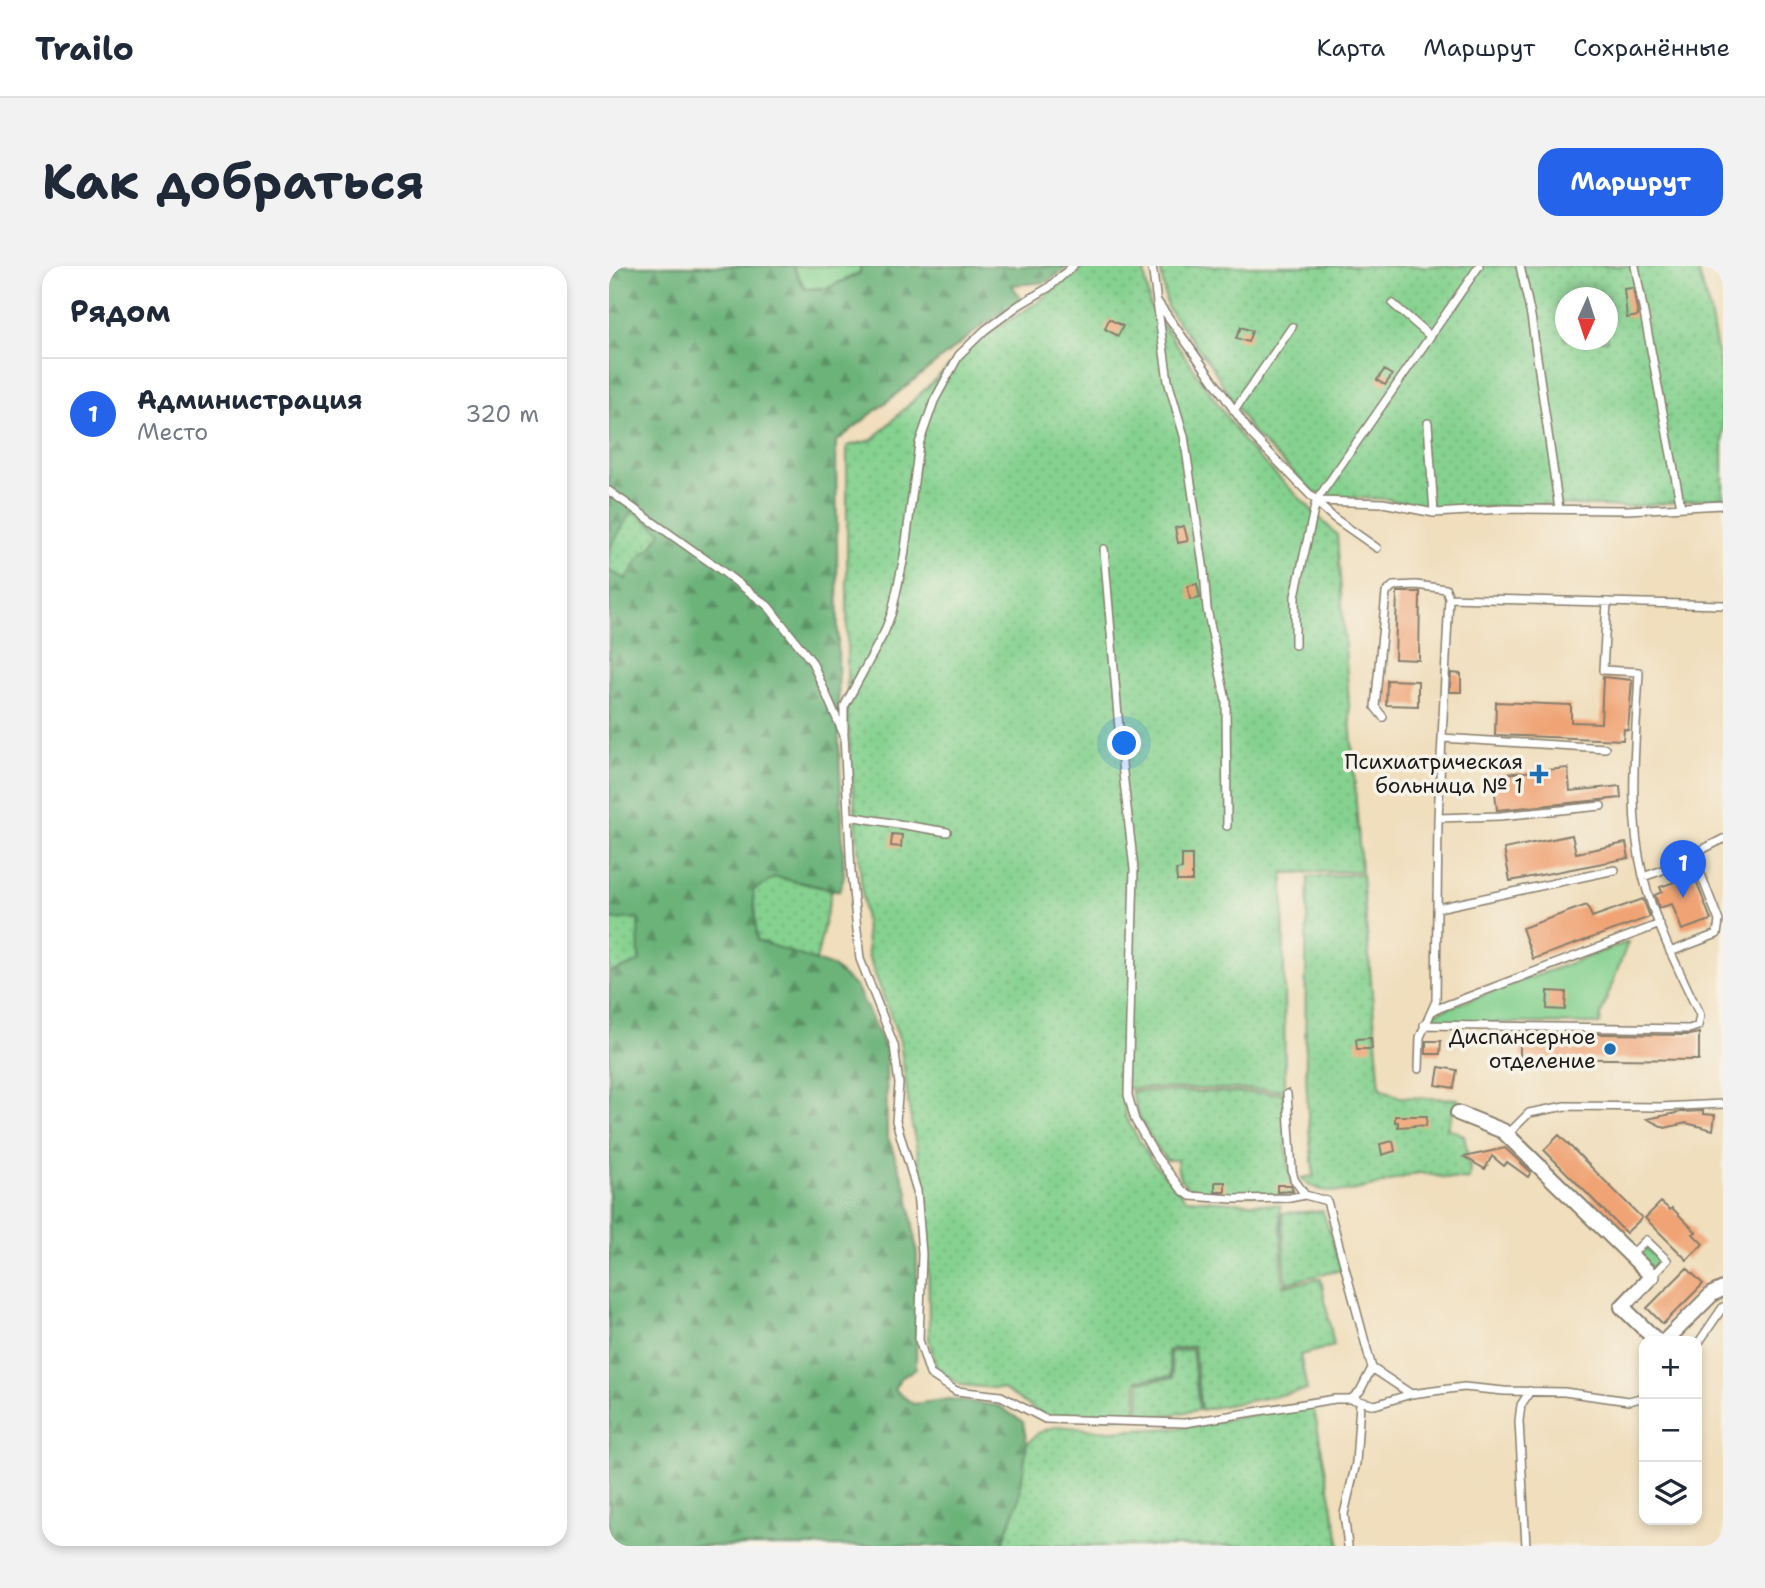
<!DOCTYPE html>
<html lang="ru">
<head>
<meta charset="utf-8">
<style>
	:root { --surface:#fff; --page:#f2f2f3; --text:#1f2937; --muted:#747a83; --line:#e0e1e3; --accent:#2563eb }
	body { margin:0; font-family:"Shantell Sans",sans-serif; background:var(--page); color:var(--text) }
	.controls { position:absolute; right:21px; bottom:21px; display:grid; overflow:hidden; border-radius:14px; box-shadow:0 4px 10px #0003 }
	.controls button { width:63px; height:63px; display:grid; place-items:center; padding:0; border:0; border-bottom:2px solid var(--line); background:var(--surface); color:var(--text); font:35px sans-serif }
	.compass { position:absolute; left:946px; top:21px; width:63px; height:63px; border-radius:50%; background:var(--surface); box-shadow:0 4px 10px #0003; rotate:183deg }
	.you { position:absolute; left:516px; top:478px; width:24px; height:24px; margin:-18px; border:5px solid #fff; border-radius:50%; background:#1a73e8; box-shadow:0 0 0 10px #1a73e833 }
	.badge { display:grid; place-items:center; width:46px; height:46px; border-radius:50%; background:var(--accent); color:#fff; font-size:23px; font-weight:700 }
	.pin { position:absolute; translate:-50% -58px; filter:drop-shadow(0 2px 4px #0008) }
	.pin::after { content:''; position:absolute; top:37px; width:24px; height:21px; background:inherit; clip-path:polygon(0 0,100% 0,50% 100%) }
	.list { margin:0; padding:0; list-style:none }
	h2 { display:flex; justify-content:space-between; align-items:center; height:91px; margin:0; padding:0 28px; font-size:30px }
	h2 small { font-size:23px; font-weight:400; color:var(--muted) }
	.list li { display:grid; grid-template-columns:46px 1fr auto; gap:21px; align-items:center; box-sizing:border-box; height:112px; padding:0 28px; border-top:2px solid var(--line) }
	.list b { display:block; font-size:26px; white-space:nowrap }
	.list p { margin:0; font-size:23px; white-space:nowrap; color:var(--muted) }
	.list em { font-size:23px; font-style:normal; color:var(--muted) }
	.icon { flex:none; width:38px; height:38px; fill:none; stroke:currentColor; stroke-width:2; stroke-linecap:round; stroke-linejoin:round }
	.map { position:relative; flex:none; width:1114px; height:1280px; overflow:hidden; border-radius:21px }
	header { display:flex; align-items:center; gap:42px; box-sizing:border-box; height:98px; padding:0 35px; background:var(--surface); border-bottom:2px solid var(--line) }
	header strong { font-size:33px }
	nav { display:flex; gap:38px; margin-inline-start:auto; font-size:24px }
	.intro { display:flex; align-items:center; justify-content:space-between; box-sizing:border-box; height:168px; padding:0 42px }
	h1 { margin:0; font-size:49px }
	.button { padding:18px 32px; border-radius:21px; background:var(--accent); color:#fff; font-size:24px; font-weight:700 }
	main { display:flex; gap:42px; padding:0 42px }
	aside { flex:1; background:var(--surface); border-radius:21px; box-shadow:0 4px 10px #0003 }
	.map>svg:first-child { display:block }
</style>
</head>
<body>
<header>
<strong>Trailo</strong>
<nav><a>Карта</a><a>Маршрут</a><a>Сохранённые</a></nav>
</header>
<div class="intro"><h1>Как добраться</h1><a class="button">Маршрут</a></div>
<main>
<aside>
<h2>Рядом<small></small></h2>
<ul class="list">
<li><span class="badge">1</span><div><b>Администрация</b><p>Место</p></div><em>320 m</em></li>
</ul>
</aside>
<div class="map">
<svg width="1114" height="1280" viewBox="0 0 1114 1280">
	<defs>
		<pattern id="forest-firs" width="22" height="20" patternUnits="userSpaceOnUse" patternTransform="scale(1.75)"><rect width="22" height="20" fill="#6cb37a"/><path d="M5 1l3.5 6h-7zM16 11l3.5 6h-7z" fill="#589163"/></pattern>
		<pattern id="garden-dots" width="8" height="8" patternUnits="userSpaceOnUse" patternTransform="scale(1.75)"><rect width="8" height="8" fill="#85d18f"/><path d="M2 2h.1M6 6h.1" fill="none" stroke="#72b37b" stroke-width="1.8" stroke-linecap="round"/></pattern>
	</defs>
	<rect width="100%" height="100%" fill="#f7f3e8"/>
	<filter id="ink" filterUnits="userSpaceOnUse"><feTurbulence type="fractalNoise" baseFrequency=".0143" numOctaves="2"/><feDisplacementMap in="SourceGraphic" scale="14" xChannelSelector="R" yChannelSelector="G"/><feConvolveMatrix kernelMatrix="1 2 1 2 8 2 1 2 1" color-interpolation-filters="sRGB"/></filter>
	<filter id="wash" filterUnits="userSpaceOnUse"><feTurbulence type="fractalNoise" baseFrequency=".00686" numOctaves="4" result="noise"/><feDisplacementMap in="SourceGraphic" scale="28" xChannelSelector="R" yChannelSelector="G"/><feGaussianBlur stdDeviation="1.57" result="paint"/><feColorMatrix in="noise" values="0 0 0 0 0 0 0 0 0 0 0 0 0 0 0 0 0 1.4 0 .05"/><feComposite in="paint" operator="in"/></filter>
	<g filter="url(#wash)">
		<rect width="100%" height="100%" fill="#f0debc"/>
		<path fill="#85d18f" stroke="#507656" stroke-width="2" d="M184,0H251V7L219,22L196,23Z
			M1019,676L992,748L991,758L829,756L822,751L825,747Z
			M1038,982L1050,995L1044,1003L1029,992L1030,988Z"/>
		<path fill="url(#forest-firs)" stroke="#44684b" stroke-width="2" d="M0,0H184L196,23L219,22L251,7V0H460L438,16L403,19L413,34L373,60L227,176L230,478L235,610L231,625L166,611L148,674L224,701L248,722L277,783L278,869L299,926L308,988L307,1102L291,1113L285,1123L304,1138L341,1133L390,1140L414,1156L418,1178L410,1234L392,1280H0Z"/>
		<path fill="url(#garden-dots)" stroke="#507656" stroke-width="2" fill-rule="evenodd" d="M477,0H534L541,40L638,180L728,269L752,605L674,607L676,824L512,822L517,852L542,894L577,933L671,939L674,1020L712,1013L725,1080L691,1089L698,1124L592,1144L585,1080L559,1084L562,1110L528,1114L527,1151L436,1150L394,1123L352,1119L327,1103L320,1072L319,936L302,855L291,775L259,689L251,602L238,448V180L263,174L364,77L429,36Z
			M551,0H1088L1101,46L1114,119V231L1017,241L940,238L817,244L779,233L726,231L705,226L643,166L604,102L558,41ZM956,32H998V74H956Z
			M24,244L52,266L42,282L33,288L17,313L0,305V283Z
			M753,608L771,822L790,831L849,833L838,862L855,869L861,902L860,913C845,915 826,909 812,907C806,906 797,911 791,912C761,921 717,938 692,912L705,910C692,811 697,711 699,611Z
			M166,611L223,624L207,695L148,674L144,625Z
			M29,652L30,696L0,707V654Z
			M522,825L675,827L677,880L684,929L592,928C575,921 568,914 568,894H557L531,854Z
			M714,945L732,1004L677,1017L673,947Z
			M583,1083L590,1144L552,1150H530L531,1116L564,1112L561,1086Z
			M704,1138L731,1280H393L410,1234L418,1178L429,1167L448,1160L501,1165L570,1162Z"/>
		<g id="blocks">
			<path fill="#f0a476" d="M1024,22L1029,50L1018,52L1015,23Z
				M500,53L514,60L509,70L496,63Z
				M632,61L643,65L639,76L627,72Z
				M775,104L783,109L776,119L768,114Z
				M575,260L579,275L569,277L566,262Z
				M588,318L591,332L581,334L579,320Z
				M788,326H811L810,394L786,393Z
				M842,407L852,408V426H841Z
				M994,411L1023,414L1019,464L1015,463L1014,474L886,469L887,436L962,439V456L992,457Z
				M778,414L809,415V440L777,439Z
				M959,502L961,525L1011,520L1012,532L888,544L884,509Z
				M283,568L293,569L292,581L282,580Z
				M963,569L967,587L1017,577L1020,592L901,615L895,583Z
				M573,589H583V615H568L567,604L573,603Z
				M1085,609L1102,654L1073,664L1063,638L1050,642L1046,629L1053,626L1051,621Z
				M1034,633L1041,651L924,693L913,662L978,639L983,651Z
				M939,725L957,726L956,744L938,743Z
				M911,767L1080,769L1090,767V794L911,792Z
				M762,772L763,783H748L747,773Z
				M817,775H832L831,788H817Z
				M830,801L848,804L845,822L827,819Z
				M1094,845V848L1106,849L1104,864L1077,857L1056,862L1038,853L1072,846Z
				M786,850H818L817,860L805,859V860L789,861V856H786Z
				M950,869L1033,952L1017,967L935,884Z
				M784,875L786,885L773,889L771,878Z
				M896,882L922,906L919,911L898,896L895,900L883,890L876,903L855,891Z
				M606,916H616V926H606Z
				M668,919H682L684,925L668,926Z
				M1052,936L1061,944L1063,942L1087,966L1084,968L1094,978L1078,994L1036,952Z
				M1078,1002L1094,1018L1054,1058L1038,1042Z"/>
		</g>
	</g>
	<g filter="url(#ink)">
		<use href="#blocks" fill-opacity="0" stroke="#867d6c" stroke-width="2"/>
		<g fill="none" stroke-linecap="round" stroke-linejoin="round">
			<g stroke="#867d6c" stroke-width="10">
				<path id="lane" d="M543,0L559,115L575,170L595,305L598,343L617,435L618,560
					M911,0L922,50L950,243
					M1026,0L1072,241
					M548,35L642,168L707,235L774,237L825,247L895,243L1018,244L1114,239
					M784,38L821,70
					M625,145L683,61
					M819,157L825,247
					M0,225L109,302L159,340L203,396L235,469L242,606L251,693L285,779L290,818L287,855L308,925L313,988L310,1074L321,1108L347,1125L392,1130L436,1153L576,1157L726,1133H742L766,1139L802,1128L855,1121L895,1125L955,1126L1020,1135L1035,1131
					M707,236L725,252L768,282
					M495,283L513,498L525,603L519,829L526,854L546,889L573,924L581,930L624,933L681,932L696,929
					M840,332L1114,339
					M686,379V330L707,235L870,0
					M774,451L766,441L777,327L784,320L807,319L837,323L840,332L829,552L827,735L811,771L810,803
					M235,466V441L275,367L283,346L295,291L310,178L325,135L350,89L376,64L410,39L439,22L464,0
					M833,472L996,482
					M240,550L338,566
					M829,552L891,550L992,540
					M1034,611L1051,605L1114,573
					M829,642L1006,604
					M1061,686L1108,668L1110,655L1084,588
					M825,744L1051,658
					M815,759L1080,763L1089,760L1091,749C1071,707 1045,655 1034,610C1018,544 1027,473 1030,406L994,404L998,336
					M678,828L683,904L685,913L696,929L718,935L763,1102L802,1128
					M898,869L920,847L956,840L1051,841L1114,838
					M1022,989L1037,974L1058,994L1043,1010
					M1088,1079L1114,1041
					M742,1133L751,1125L763,1102
					M739,1280L735,1248L747,1197L751,1137
					M917,1280L910,1155L912,1139L921,1125"/>
			</g>
			<g stroke="#867d6c" stroke-width="18">
				<path id="street" d="M849,847L894,865L1043,1010L1013,1041L1048,1075
					M1056,1075L1103,1028L1114,1023"/>
			</g>
			<use href="#lane" stroke="#fff" stroke-width="7"/>
			<use href="#street" stroke="#fff" stroke-width="14"/>
		</g>
	</g>
	<g fill="#1f6fb2" stroke="#f7f3e8" stroke-width="2.5">
		<path d="M926.5 497.5h7v7h7v7h-7v7h-7v-7h-7v-7h7z"/>
		<circle cx="1001" cy="783" r="7"/>
	</g>
	<g text-anchor="middle" dominant-baseline="central" stroke-width="7" stroke-linejoin="round" paint-order="stroke">
		<g font-size="21" fill="#1c1c1c" stroke="#f7f3e8" text-anchor="end">
			<text x="914" y="496">Психиатрическая<tspan x="914" dy="24">больница № 1</tspan></text>
			<text x="987" y="771">Диспансерное<tspan x="987" dy="24">отделение</tspan></text>
		</g>
	</g>
</svg>
<div class="controls">
<button>+</button>
<button>−</button>
<button><svg class="icon" aria-label="layers" viewBox="0 0 24 24"><path d="M12 4l9 5-9 5-9-5zM3 14l9 5 9-5"/></svg></button>
</div>
<svg class="compass" viewBox="-18 -18 36 36"><path d="M0-13l5 13h-10z" fill="#e53935"/><path d="M0 13l5-13h-10z" fill="#747a83"/></svg>
<div class="you"></div>
<div class="pin badge" style="left:1074px;top:632px">1</div>
</div>
</main>
</body>
</html>
